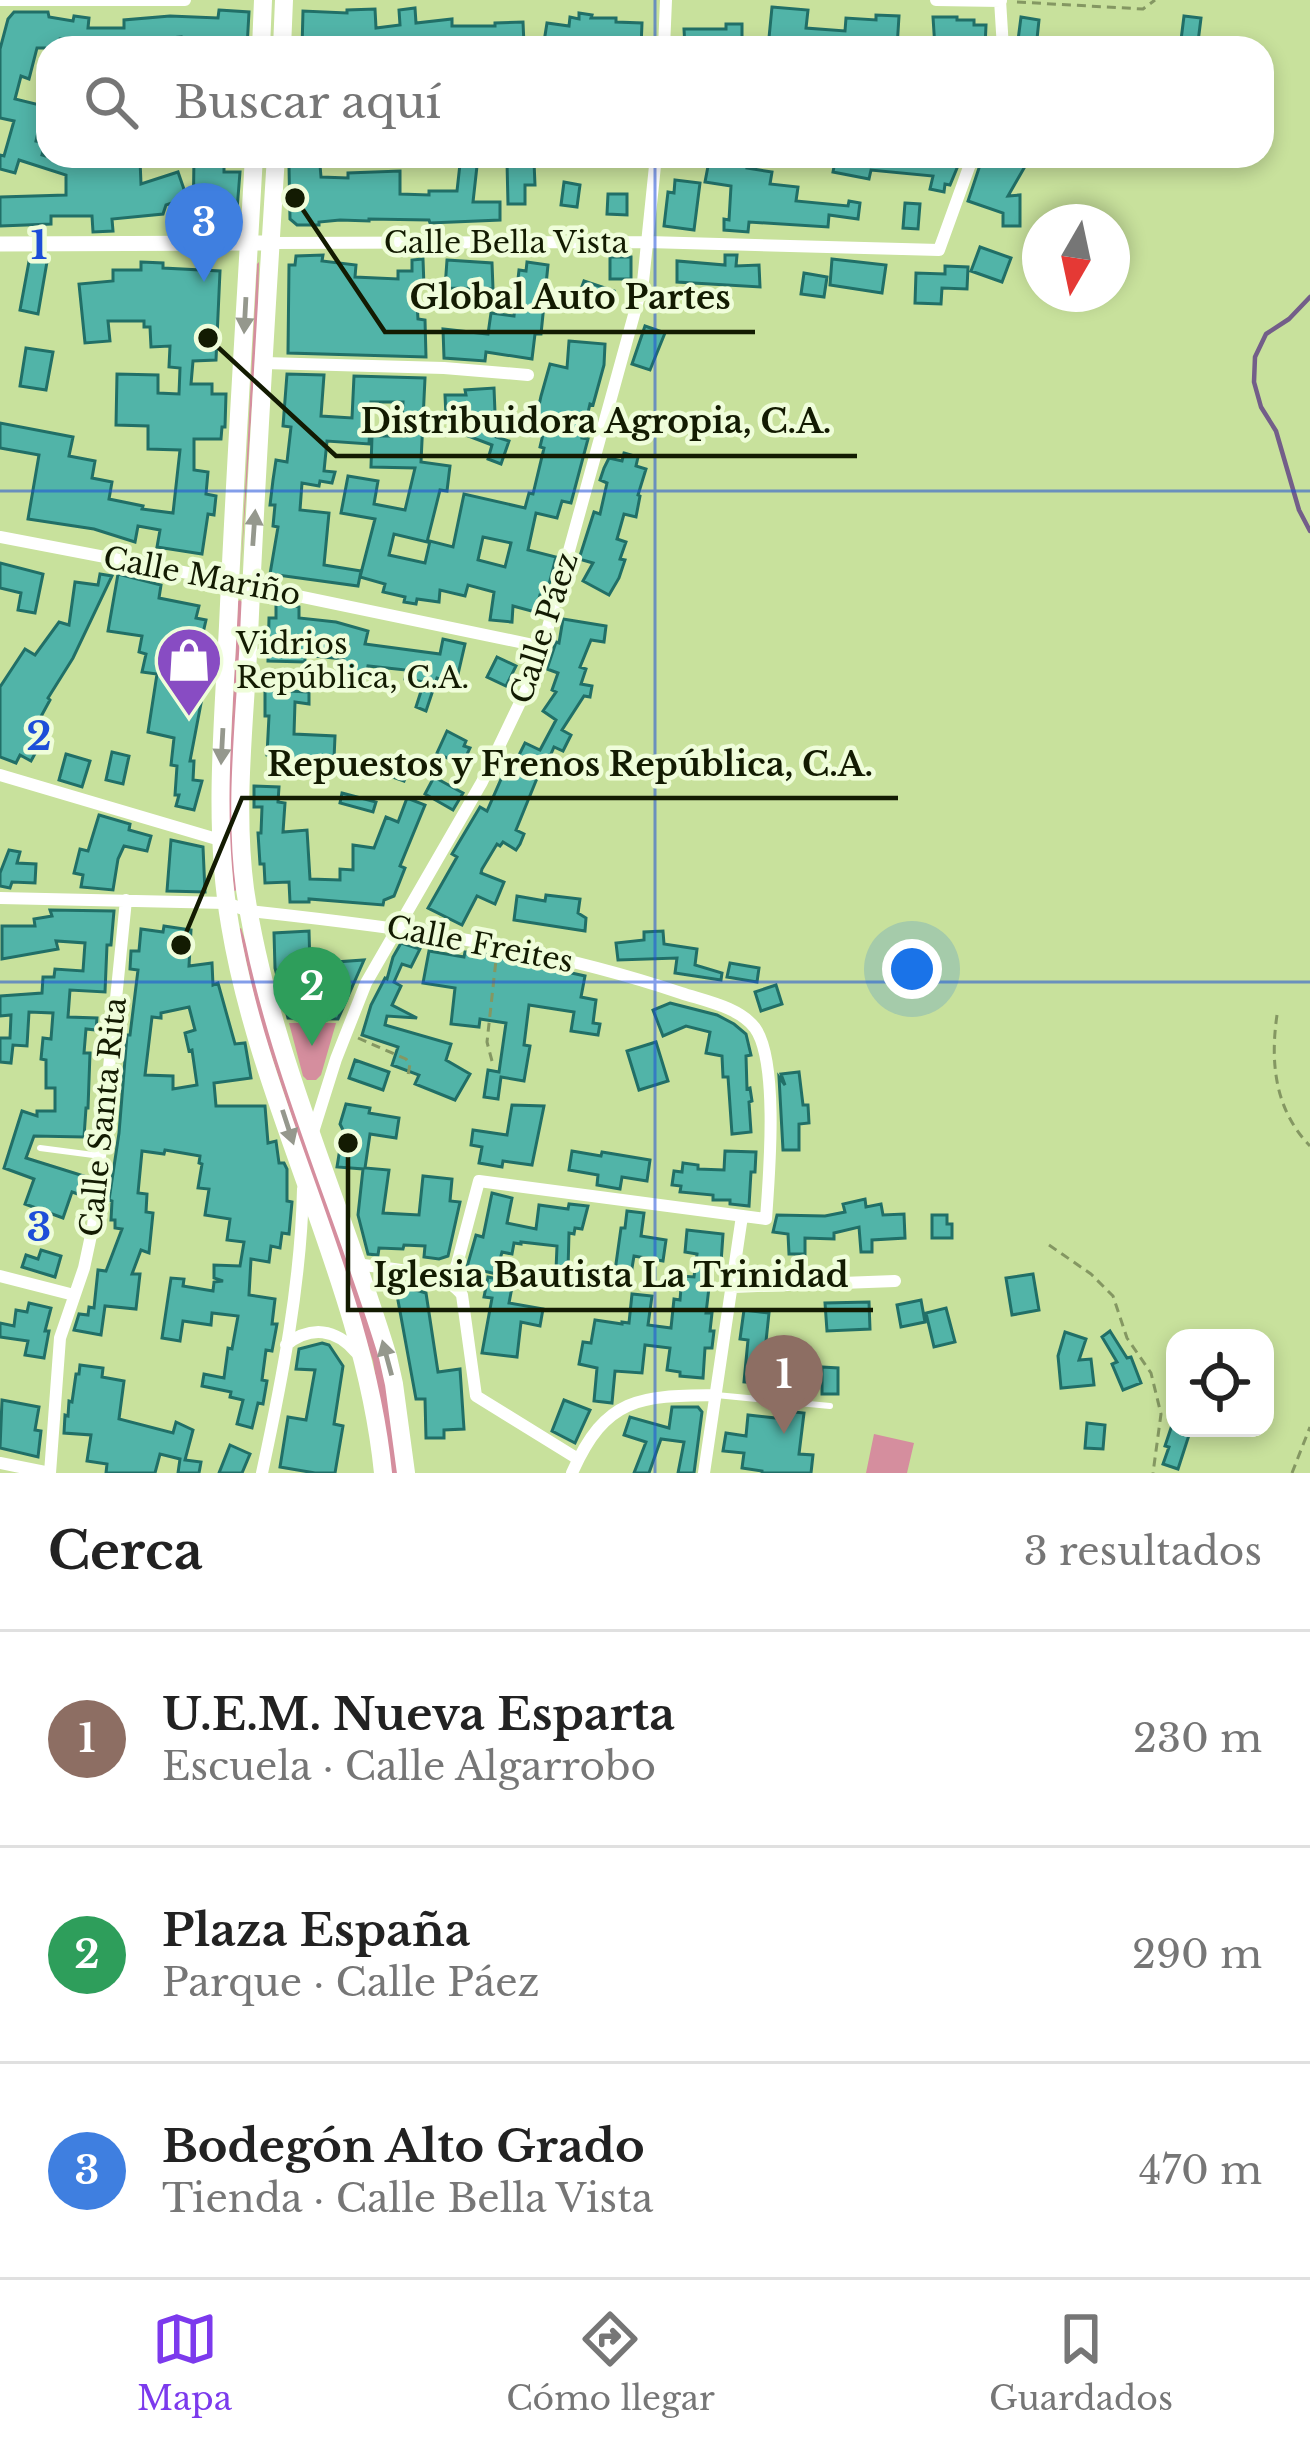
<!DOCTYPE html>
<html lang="es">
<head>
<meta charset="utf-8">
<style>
	:root { --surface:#fff; --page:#f2f2f2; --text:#222; --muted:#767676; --line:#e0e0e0; --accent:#7c3aed }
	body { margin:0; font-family:"Libre Baskerville",serif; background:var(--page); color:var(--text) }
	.controls { position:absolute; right:36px; bottom:36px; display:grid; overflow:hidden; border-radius:24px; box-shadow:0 6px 18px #0003 }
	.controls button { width:108px; height:108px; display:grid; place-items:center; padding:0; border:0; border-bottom:3px solid var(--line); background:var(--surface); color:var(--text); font:60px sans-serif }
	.compass { position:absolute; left:1022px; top:204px; width:108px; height:108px; border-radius:50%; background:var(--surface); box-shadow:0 6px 18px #0003; rotate:189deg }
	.you { position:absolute; left:912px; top:969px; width:42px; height:42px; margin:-30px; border:9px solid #fff; border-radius:50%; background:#1a73e8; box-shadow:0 0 0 18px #1a73e833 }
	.badge { display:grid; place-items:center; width:78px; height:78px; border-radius:50%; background:var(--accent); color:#fff; font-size:39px; font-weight:700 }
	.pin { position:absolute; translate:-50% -99px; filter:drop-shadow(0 3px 6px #0008) }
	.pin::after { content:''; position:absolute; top:63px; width:42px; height:36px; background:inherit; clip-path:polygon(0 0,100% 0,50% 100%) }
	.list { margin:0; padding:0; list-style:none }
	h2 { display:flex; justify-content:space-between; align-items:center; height:156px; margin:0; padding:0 48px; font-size:51px }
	h2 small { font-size:39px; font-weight:400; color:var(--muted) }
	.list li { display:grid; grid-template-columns:78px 1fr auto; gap:36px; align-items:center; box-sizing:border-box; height:216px; padding:0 48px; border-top:3px solid var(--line) }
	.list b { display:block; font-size:45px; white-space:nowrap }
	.list p { margin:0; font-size:39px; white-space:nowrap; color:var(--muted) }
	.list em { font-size:39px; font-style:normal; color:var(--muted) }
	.icon { flex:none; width:66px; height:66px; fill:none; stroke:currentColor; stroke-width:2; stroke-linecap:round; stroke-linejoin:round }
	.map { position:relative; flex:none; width:1310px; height:1473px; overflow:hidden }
	.search { position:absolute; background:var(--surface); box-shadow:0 6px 18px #0003; left:36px; right:36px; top:36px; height:132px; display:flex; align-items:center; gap:30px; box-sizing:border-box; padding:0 42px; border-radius:36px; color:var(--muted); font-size:45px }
	.sheet { height:804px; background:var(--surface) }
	nav { display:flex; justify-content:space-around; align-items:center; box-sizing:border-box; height:168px; border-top:3px solid var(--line); background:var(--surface); font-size:33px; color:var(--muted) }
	nav a { display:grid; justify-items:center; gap:6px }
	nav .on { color:var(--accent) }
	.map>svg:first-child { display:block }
</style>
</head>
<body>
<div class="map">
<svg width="1310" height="1473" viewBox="0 0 1310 1473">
	<rect width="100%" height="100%" fill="#c8e19c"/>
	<path fill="#d58e9e" d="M259,262L258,316L241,569L257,264Z
		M240,600L242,602L237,890L234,891L227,817L238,601Z
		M241,928L373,1333L387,1386L399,1473H391L373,1361L259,1018L239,929Z
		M289,1023H336L321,1075L316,1080H307L303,1076Z
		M874,1434L914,1443L907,1473H866Z"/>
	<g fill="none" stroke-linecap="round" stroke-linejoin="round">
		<path stroke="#735e89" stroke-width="4.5" d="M1310,297L1289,319L1266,334L1255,357L1254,382L1261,407L1276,431L1299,510L1310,531"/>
	</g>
	<path fill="#51b4a8" stroke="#216f67" stroke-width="3" fill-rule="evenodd" d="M772,7L808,10L806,28L845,31L846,18L876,20V15L899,16L897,48H768Z
		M415,8L416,23L452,19V26H495V23L523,22L524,45L514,46V48H302L303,11L347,13V10L375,9L376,28L400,25L399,10Z
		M219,10L249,12L247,48H216L217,42L181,41V37L150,40L151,48H94V45L60,39L58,48H37L29,79L21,76L15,99L44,106L36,141L45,143L42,155L66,162V156H106L107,166L128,165V161L140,160L141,184L178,172L187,198L166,205L163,214L112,219L113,231L93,232L92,216H51V224L0,226V197L66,195V175L19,160L15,173L0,169V155L4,156L14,121L0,118V49L8,19L14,12H48L49,17L73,21L74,16L89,18L88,28H124V20L170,16L218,18Z
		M579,13L592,15L591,18H616V22L642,23L641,48H543L547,23L569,26L570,17L579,19Z
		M1184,16L1201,18L1198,42L1181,40Z
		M933,17H957V20H974V25H986L985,48H935Z
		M1021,17L1039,20L1037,39L1030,38L1029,48H1017Z
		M726,24H742V48H685L684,29H726Z
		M194,156H224V172H240L237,210H232L231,231H193Z
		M710,156H749L747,168L772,172L770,184L798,187L796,201L848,206L849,201L860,203L858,219L829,215L828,227L749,222L748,232L724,230V219L729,220L731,186L705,182Z
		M836,156H962L950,185L945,184L944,192L930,189L933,176L871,170L869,179L833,172Z
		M983,156H1031L1008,196L1020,195V226H1003V213L968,201Z
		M507,162H534L535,185H525V204H508Z
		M460,164L477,166L473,202H500V220L430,223L429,220L369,219V221L340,220L319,222V225H297L290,219L289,166L320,165L321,177L348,178V173L400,171V194L429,195V191H457Z
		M675,180L700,183L694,230L664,226L668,192L674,193Z
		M564,182L580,185L577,207L561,205Z
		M608,194H627V215L607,214Z
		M905,203L920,204L918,229L903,228Z
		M980,247L1011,258L1002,282L971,271Z
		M323,255L322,261L356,265L355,277L398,279V271H412V260L423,259L424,287L416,288L418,319L425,320L426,357L288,353L289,265H295L296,256Z
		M725,255H737L736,266L759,265L760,287L677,282V261L725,265Z
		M30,256H48L38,314L20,310Z
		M610,257H631V279H610Z
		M832,259L886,265L882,293L830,285Z
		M447,260L492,263L493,289L445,288Z
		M141,262L163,263V268L220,271L216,360L193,361L191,384H212V394H226L225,427H222L221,439H194V470L208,472L206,494L216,496L214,515L208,514L202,554L157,547L160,530L138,526L135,542L94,529L28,519L39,455L0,448V423L73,437L69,456L95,461L92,478L112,482L109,499L143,506L142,509L173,513L180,450L148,449V426L116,425L117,374L158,375V393L179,394L180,368L169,367L170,346L151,347L150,327H144V321H108L110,341L85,343L79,284L113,281V270H141Z
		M527,262L548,265L541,334H535L532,359L486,352L485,361L444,358L443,329L488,334L491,313L514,316L519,270L526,271Z
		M945,266L968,267L967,289L942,288L941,304L915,303L916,273L945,274Z
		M804,273L827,277L824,297L801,294Z
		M584,281L614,291L608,310L585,303L588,294L580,292Z
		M645,326L665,333L650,370L632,364Z
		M569,341L605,344L604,365L593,405L590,404L582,438L588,439L571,503L562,501L557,518L536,513L528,550L556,557L546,596L540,595L535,612L513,606L512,622L490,620L494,592L468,585L465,596L440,590L439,602L417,599L416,604L404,602L405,597L383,592L385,584L360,577L375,519L341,513L348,476L378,481L374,504L405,510L415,468L371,467L372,436H401L403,402H371L369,444L327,441L324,471L335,472L332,483L320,481L319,486L302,483L300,510L329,513L324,565L361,571L358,586L270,574L278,527L273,526L275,505H270L273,480L276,460L287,462L291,427L283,426L287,374L324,375L321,416L352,418L354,376L425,378L421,462L450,466L447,491L440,490L427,542L394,534L389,555L425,563L430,541L453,547L464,494L525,508L529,493L533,494L544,448L540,447L545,426L535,424L541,396L550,364L567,368ZM483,537L511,543L505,567L478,560Z
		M26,348L53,352L46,390L20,386Z
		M494,388L496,437L509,441L501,464L488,459L492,445L468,436L467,417H446L445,395H466L465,390Z
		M624,453L638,457L636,466L646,469L638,495L640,496L636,517L624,514L617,539L626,542L620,559L625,560L619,578L609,595L583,581L593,563L579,559L594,512L600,514L607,483L600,480L604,468L609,458L622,461Z
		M0,563L43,574L35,613L18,610L21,593L0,588Z
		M100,574L112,576L73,658L48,698L50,700L38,722L49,728L31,761L20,755L16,763L0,757V687L25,649L35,655L59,622L69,625L75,582L98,585Z
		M118,574L161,585L159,598L199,606L196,618L206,620L203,633L196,632L188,670L203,673L199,697L202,698L190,761H194L193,780L202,781L194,810L176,806L179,795H175L177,766L171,765L174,738L148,732L157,674L142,672L146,654L139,652L142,636L108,631Z
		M276,602L299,607V618L336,622L368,631L365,644L440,654L443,639L465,644L456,683L437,678L426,711L416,707L424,682L405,679L406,670L368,666L366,677L341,671L343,659L305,655V662L268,661L269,618H276Z
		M563,619L606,626L604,642L591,640L580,667L586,669L581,684L592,686L590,697L584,696L562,730L571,735L563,751L554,747L545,768L542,766L516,830L524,834L520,844L516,850L503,842L500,846L497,844L482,869L481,873L504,882L495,904L477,896L462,925L428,908L457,857L452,854L480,807L487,811L502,777L507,779L525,743L540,750L556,720L543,711L556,692L552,690L558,673L547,669L556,642L559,643Z
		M497,657L516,666L506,686L487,677Z
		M265,690L309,692V704L295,702L294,734L335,736L334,759L329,758V771H316L317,767L272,765V756L267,755L269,716H265Z
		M447,731L466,741L464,746L470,748L462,765L437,753Z
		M112,752L129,756L123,784L106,780Z
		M66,754L90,761L82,787L59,780Z
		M384,756L410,765L404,781L379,772Z
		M434,777L463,793L453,810L425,794Z
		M254,786L279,787L278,802L285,803L283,832L307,830L310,879L340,880V869L353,870V845L374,848L386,817L398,822L407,798L425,805L400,866L405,868L394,896L384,900L383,905L309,899V902H290L289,882L265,883L264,864H260L258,833H261L262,807H254Z
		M342,793L376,802L373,812L340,803Z
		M99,815L130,824L129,830L151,836L147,851L124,846L118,859L113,890L81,887L83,875L74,873L80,849L88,851Z
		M171,840L203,847L205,892L167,891Z
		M9,850L20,852L17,863L36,864L35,883L12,882L10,888L0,886V873Z
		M546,895L580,899L578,913L586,918L585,931L514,920L517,896L545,901Z
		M50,910L114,911L111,945H107L105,992L70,990L68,1017L97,1018L96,1030L86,1029L84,1053H90L88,1108H86L84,1137L34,1136L26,1158L87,1177L81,1195L72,1192L63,1218L25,1204L34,1179L4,1168L22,1111L37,1116V1111H55V1088H46V1060L41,1059L43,1038L51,1039L53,1013L29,1012L27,1046L13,1045L11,1063L0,1062V1038H10L11,1015L0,1016V996L42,993L43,977H54L55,969L83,971L85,943L56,941L58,949L2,959V926H35L34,919L52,916Z
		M164,926L191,930L189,966L212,963L213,985L218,983L235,1044L245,1043L251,1078L214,1083L216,1106H265L268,1143L276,1141L279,1163H284L287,1169V1201L292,1202L289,1234L282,1233L280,1248L271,1246L269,1262L251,1259L249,1295L275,1299L272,1324H277L272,1351L266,1350L262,1380L267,1381L263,1404L258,1403L252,1428L237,1424L243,1400L230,1397L231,1392L202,1386L204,1374L224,1378L228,1348L232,1349L238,1316L212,1313L211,1325L183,1321L180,1341L162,1338L171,1278L184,1279L183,1286L213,1291L214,1282L223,1281L214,1278V1265L240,1266L244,1242L227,1240L230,1219L205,1215L209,1189L198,1188L202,1164L199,1163L200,1156L165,1150L164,1154L142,1151L138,1193L147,1194L146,1212L153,1213L149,1253L141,1250L132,1274H140L136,1309L105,1306L101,1335L74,1330L79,1314L88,1315L89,1307L94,1308L98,1270L106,1271L122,1229L115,1228V1220H111L112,1201L109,1200L119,1133L127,1035H130L138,970L130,969L131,951H139L141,929L163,932ZM189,1007L195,1030L185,1033L189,1051L192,1050L197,1085L173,1089V1076L145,1075L152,1017L161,1018V1013Z
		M309,931L310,966L286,969L292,997L320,998L332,987L336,962L364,960L338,1019L288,1018L275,968L274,933Z
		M663,931L664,944L697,949L695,965L722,973L721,980L675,973L677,958L618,960L616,943L644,940V932Z
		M401,943L420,949L411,967L402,964L394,982L401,986L392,1005L417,1018L387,1016L385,1025L451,1044L446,1060L470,1074L455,1100L415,1084L419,1075L392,1065L398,1047L362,1035L371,1005L385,978L387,979L393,957Z
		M429,951L464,957L465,952H476L585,976L581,997L596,1000L593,1023L600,1024L598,1035L571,1031L574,1012L529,1005L524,1045L530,1046L524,1081L501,1077L498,1099L484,1097L488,1070L499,1072L506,1023L480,1019L479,1027L451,1024L455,988L423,983Z
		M730,963L759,968L757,982L727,977Z
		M776,985L782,1004L761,1011L755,992Z
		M670,1003L717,1015L734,1024L746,1034L751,1055L746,1056L747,1089L750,1088L752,1101L749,1102L751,1132L732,1134L728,1077H723L722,1056L706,1053L710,1032L686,1026L663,1036L653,1010Z
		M656,1042L668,1081L639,1090L627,1051Z
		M355,1060L389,1072L383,1090L349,1078Z
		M799,1072L803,1105H808L809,1123L799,1124V1150H783L779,1077L785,1085L781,1074Z
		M346,1104L370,1108L369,1113L399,1118L396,1138L370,1134L365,1168L389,1170L383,1213L419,1215L423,1176L452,1179L450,1201L460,1202L448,1256L439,1259L424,1257L425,1246L404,1245L403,1249L379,1248L378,1255L368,1254L358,1215L363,1169L337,1167L343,1130L340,1124Z
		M512,1105L544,1106L532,1165L503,1161L502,1167L479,1163L482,1147L471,1145L473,1130L507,1135Z
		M572,1151L601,1156L602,1152L650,1160L647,1181L622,1177L620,1189L597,1185L598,1175L569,1170Z
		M725,1151L756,1152L755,1172H751L749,1206L730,1204V1200H713V1195L680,1192L681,1186L672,1185L674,1171L682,1172L683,1163L698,1165V1169L724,1170Z
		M492,1193L512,1198L507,1223L536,1229L539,1205L568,1209L569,1204L588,1206L582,1229L575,1228L574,1234L569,1233L568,1270H556L557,1246L521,1242V1244L514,1243L512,1254L502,1252L496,1274L467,1267L476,1235L483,1237Z
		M865,1199L866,1207L881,1204L883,1215L904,1214L905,1238L872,1240V1252H861L859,1227L834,1233V1239L805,1238V1254H789L788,1234L773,1232L777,1215L825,1216L845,1212L843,1204Z
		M627,1211L644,1213L641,1236L666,1240L663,1261L634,1256L631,1274L615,1271L621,1228H625Z
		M932,1215H947V1224H952V1238H932Z
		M687,1230L723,1234L721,1263L712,1262L706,1313H712L710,1331H714L712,1348H705L703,1378L680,1376V1372L667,1370L670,1348L645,1345L642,1373L615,1371L612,1403L594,1401L597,1368L579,1364L583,1342L591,1343L595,1320L622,1324V1322L629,1323L632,1294L652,1296L648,1325L671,1328L674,1299L680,1300L682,1276L694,1277L697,1254L685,1252Z
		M41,1250L61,1256L55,1277L22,1267L26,1255L38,1259Z
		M1033,1274L1039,1310L1012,1315L1006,1278Z
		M488,1277L513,1282L509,1303L543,1309L540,1326L521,1322L517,1357L482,1353L492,1298L484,1297Z
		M395,1284L426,1293L438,1372L460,1369L464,1429L444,1430V1438H426L425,1399H416Z
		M921,1300L925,1322L901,1327L897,1305Z
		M869,1302L870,1329L827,1331L825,1303Z
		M29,1303L51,1308L45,1331H49L44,1358L25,1355L28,1341L0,1337V1323L14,1326L16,1310L27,1312Z
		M946,1308L955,1342L934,1347L926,1313Z
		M744,1310L769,1313L764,1360L790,1362L788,1386L744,1382L748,1340L740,1339Z
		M1110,1331L1127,1358L1131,1357L1141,1383L1123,1390L1112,1364L1117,1362L1102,1337Z
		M1065,1332L1086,1339L1079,1360L1091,1359L1094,1385L1061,1388L1058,1356Z
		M322,1343L329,1345L343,1366L334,1424L343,1426L335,1473H315L280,1467L288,1417L306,1420L315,1370L296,1369L299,1349Z
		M80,1365L103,1368L102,1377L124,1381L119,1419L173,1433L176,1422L193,1430L185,1460L201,1462L199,1473H178L180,1459L160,1454L155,1473H106L107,1464L87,1461L91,1435L64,1433L65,1415L68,1416L69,1401L72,1402L76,1374H79Z
		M822,1367L838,1368V1394H822Z
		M2,1400L39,1407L35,1430L41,1431L38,1457L0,1448Z
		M564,1400L590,1410L575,1443L552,1431Z
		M672,1407H698L702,1412L694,1473H678L684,1442L661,1439L649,1473H634L646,1442L624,1435L630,1417L669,1428Z
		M785,1411L804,1413L799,1454L813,1455L811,1473H762V1471L742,1468L744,1453L723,1451L726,1433L746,1436L748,1415L785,1419Z
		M1087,1423L1105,1425L1103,1449L1085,1448Z
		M1172,1425L1190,1432L1178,1469L1163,1464L1169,1447L1165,1446Z
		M230,1445L250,1454L242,1473H219Z"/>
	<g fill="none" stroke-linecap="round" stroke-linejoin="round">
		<path stroke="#849762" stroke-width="3" stroke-dasharray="9 6" stroke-linecap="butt" d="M1017,2L1143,9L1155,0
			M1277,1015C1270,1063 1275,1110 1310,1146
			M358,1038L406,1059L410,1064L408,1075
			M492,1061L487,1042L496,960
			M1049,1245L1091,1274L1113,1296L1127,1338L1151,1373L1161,1414L1153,1473
			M1292,1473L1310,1427"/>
		<path stroke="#fff" stroke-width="6" d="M40,1148L101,1156
			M716,1395L830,1406"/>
		<path stroke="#fff" stroke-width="12" d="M0,0H185
			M936,0L1001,1
			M1000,0L1003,48
			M664,48L666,0
			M270,243L648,242L939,250L973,156
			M264,363L444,368L528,375
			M0,537L178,571L543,647
			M0,775L220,840
			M0,898L226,903L249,911C397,927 539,945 681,993C705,1001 739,1007 755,1028C779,1062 769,1176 766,1219L479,1181L457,1264L450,1282
			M313,1132L336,1059L366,983L482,782L537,667L643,282L656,156
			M357,1264C386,1269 446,1270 462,1295L476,1396L578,1459
			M0,1276L74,1295
			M732,1287L895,1281
			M286,1345C311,1325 336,1329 356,1352
			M0,1463L50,1473L60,1338L84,1268L93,1226L126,900
			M262,1473C282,1380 301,1283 303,1189
			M572,1473C606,1396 640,1396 716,1395
			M704,1473L742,1216"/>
		<path stroke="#fff" stroke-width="15" d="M0,244L270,243"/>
		<path stroke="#fff" stroke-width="18" d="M261,48L263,0
			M282,48L284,0
			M254,156C245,313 235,470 228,626C223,726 213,826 230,925C261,1112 364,1282 383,1473
			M276,156C266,316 256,476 249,636C245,719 234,806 245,889C268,1047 342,1204 388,1357L394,1384L406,1473"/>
	</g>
	<defs><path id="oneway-solid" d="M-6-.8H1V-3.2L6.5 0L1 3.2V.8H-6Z" transform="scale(3)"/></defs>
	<g fill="#95988d">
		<use href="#oneway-solid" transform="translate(245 315) rotate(93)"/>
		<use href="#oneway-solid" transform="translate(254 528) rotate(-86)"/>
		<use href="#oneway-solid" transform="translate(222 746) rotate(93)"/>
		<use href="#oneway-solid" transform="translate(288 1127) rotate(72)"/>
		<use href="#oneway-solid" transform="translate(387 1358) rotate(-105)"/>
	</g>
	<path fill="none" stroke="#1d4ed8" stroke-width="3" stroke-opacity="0.55" d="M655,0V48M655,156V1473M0,491H1310M0,982H1310"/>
	<defs>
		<g id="shop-pin" transform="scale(3.45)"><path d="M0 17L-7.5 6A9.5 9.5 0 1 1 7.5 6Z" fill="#884cc3" stroke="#effdda"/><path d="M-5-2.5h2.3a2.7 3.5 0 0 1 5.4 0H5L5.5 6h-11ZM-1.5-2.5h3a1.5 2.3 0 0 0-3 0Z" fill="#fff"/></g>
	</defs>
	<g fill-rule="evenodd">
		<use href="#shop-pin" x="189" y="660"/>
	</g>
	<g text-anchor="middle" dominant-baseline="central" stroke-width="9" stroke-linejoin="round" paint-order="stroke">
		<g font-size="30" fill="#131b02" stroke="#effdda">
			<text x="506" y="242">Calle Bella Vista</text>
			<text transform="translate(202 576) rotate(11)">Calle Mariño</text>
			<text transform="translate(544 628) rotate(-72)">Calle Páez</text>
			<text transform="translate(480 944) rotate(11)">Calle Freites</text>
			<text transform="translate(103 1117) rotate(-84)">Calle Santa Rita</text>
		</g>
		<g font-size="30" fill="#131b02" stroke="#effdda" text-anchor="start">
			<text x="236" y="643">Vidrios<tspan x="236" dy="34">República, C.A.</tspan></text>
		</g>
	</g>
	<g font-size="39" text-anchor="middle" font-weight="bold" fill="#1d4ed8" stroke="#effdda" stroke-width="9" stroke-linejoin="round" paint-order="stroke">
		<text x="39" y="259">1</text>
		<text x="39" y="750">2</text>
		<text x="39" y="1241">3</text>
	</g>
	<path fill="none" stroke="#131b02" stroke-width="4.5" d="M295 198L385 332H755M208 338L336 456H857M181 945L242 798H898M348 1143L348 1310H873"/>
	<g fill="#131b02" stroke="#effdda" stroke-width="4.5">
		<circle cx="295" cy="198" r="12"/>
		<circle cx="208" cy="338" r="12"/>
		<circle cx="181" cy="945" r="12"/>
		<circle cx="348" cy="1143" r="12"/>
	</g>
	<g font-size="33" text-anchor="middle" font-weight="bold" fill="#131b02" stroke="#effdda" stroke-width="9" stroke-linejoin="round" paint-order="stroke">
		<text x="570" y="309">Global Auto Partes</text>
		<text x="596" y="433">Distribuidora Agropia, C.A.</text>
		<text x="570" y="776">Repuestos y Frenos República, C.A.</text>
		<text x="611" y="1287">Iglesia Bautista La Trinidad</text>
	</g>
</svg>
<div class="controls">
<button><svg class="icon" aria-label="locate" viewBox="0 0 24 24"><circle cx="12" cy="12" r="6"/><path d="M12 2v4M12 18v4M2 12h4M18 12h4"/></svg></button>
</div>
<svg class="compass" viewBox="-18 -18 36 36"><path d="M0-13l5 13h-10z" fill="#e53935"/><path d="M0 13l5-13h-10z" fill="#767676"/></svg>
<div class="you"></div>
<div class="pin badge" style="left:784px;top:1434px;background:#8d6e63">1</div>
<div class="pin badge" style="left:312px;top:1046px;background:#2e9e5b">2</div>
<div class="pin badge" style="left:204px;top:282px;background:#3f7fe0">3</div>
<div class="search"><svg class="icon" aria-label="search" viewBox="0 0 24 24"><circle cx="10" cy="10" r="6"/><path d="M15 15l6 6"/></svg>Buscar aquí</div>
</div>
<section class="sheet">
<h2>Cerca<small>3 resultados</small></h2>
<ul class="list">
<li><span class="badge" style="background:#8d6e63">1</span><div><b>U.E.M. Nueva Esparta</b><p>Escuela · Calle Algarrobo</p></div><em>230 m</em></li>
<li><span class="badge" style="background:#2e9e5b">2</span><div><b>Plaza España</b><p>Parque · Calle Páez</p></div><em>290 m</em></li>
<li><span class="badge" style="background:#3f7fe0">3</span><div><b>Bodegón Alto Grado</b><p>Tienda · Calle Bella Vista</p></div><em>470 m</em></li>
</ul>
</section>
<nav>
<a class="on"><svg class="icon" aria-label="map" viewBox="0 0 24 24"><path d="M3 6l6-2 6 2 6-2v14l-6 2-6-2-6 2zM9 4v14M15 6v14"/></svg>Mapa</a>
<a><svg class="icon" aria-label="directions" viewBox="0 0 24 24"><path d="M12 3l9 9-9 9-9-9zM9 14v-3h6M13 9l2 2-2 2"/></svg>Cómo llegar</a>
<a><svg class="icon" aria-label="saved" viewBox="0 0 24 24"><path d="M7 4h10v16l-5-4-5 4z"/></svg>Guardados</a>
</nav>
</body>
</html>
